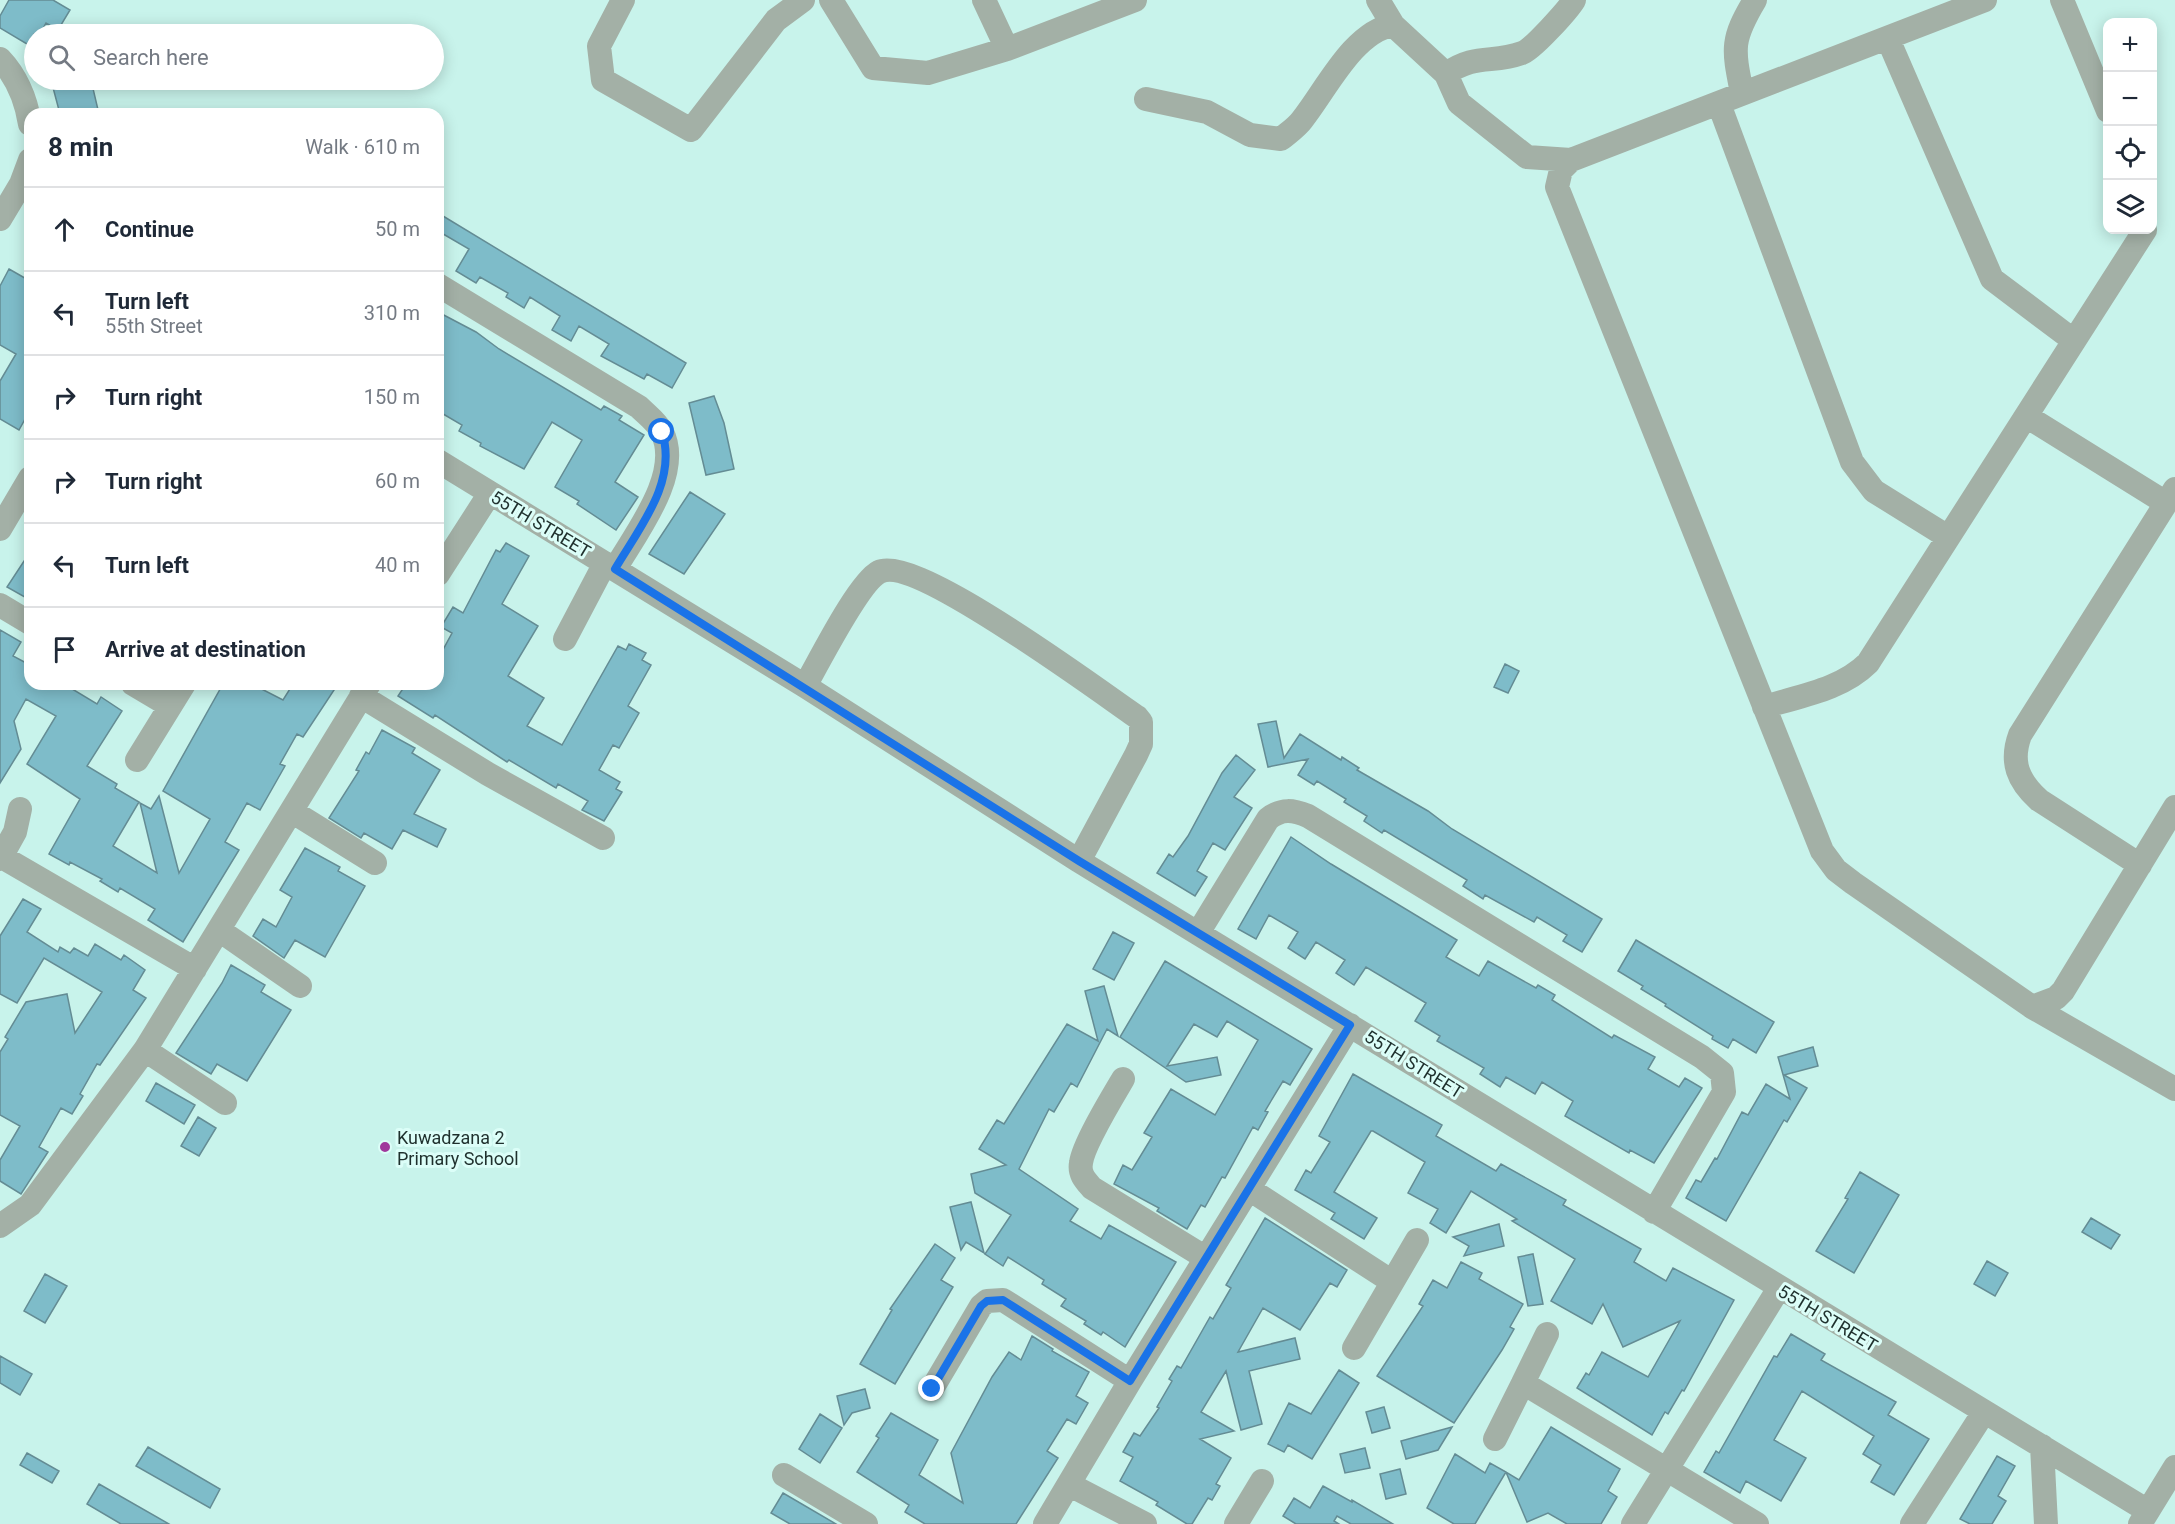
<!DOCTYPE html>
<html lang="en">
<head>
<meta charset="utf-8">
<style>
	:root { --surface:#fff; --page:#f6f6f7; --text:#1f2937; --muted:#747a83; --line:#e0e1e3 }
	body { margin:0; font-family:Roboto,sans-serif; background:var(--page); color:var(--text) }
	.controls { position:absolute; right:18px; top:18px; display:grid; overflow:hidden; border-radius:12px; box-shadow:0 3px 15px #0003 }
	.controls button { width:54px; height:54px; display:grid; place-items:center; padding:0; border:0; border-bottom:2px solid var(--line); background:var(--surface); color:var(--text); font:30px sans-serif }
	.stop { position:absolute; width:18px; height:18px; margin:-14px; border:4px solid #1a73e8; border-radius:50%; background:#fff }
	.stop.end { background:#1a73e8; border-color:#fff; box-shadow:0 2px 6px #0008 }
	.list { margin:0; padding:0; list-style:none }
	h2 { display:flex; justify-content:space-between; align-items:center; height:78px; margin:0; padding:0 24px; font-size:26px }
	h2 small { font-size:20px; font-weight:400; color:var(--muted) }
	.list li { display:grid; grid-template-columns:39px 1fr auto; gap:18px; align-items:center; box-sizing:border-box; height:84px; padding:0 24px; border-top:2px solid var(--line) }
	.list b { display:block; font-size:22px; white-space:nowrap }
	.list p { margin:0; font-size:20px; white-space:nowrap; color:var(--muted) }
	.list em { font-size:20px; font-style:normal; color:var(--muted) }
	.icon { flex:none; width:33px; height:33px; fill:none; stroke:currentColor; stroke-width:2; stroke-linecap:round; stroke-linejoin:round }
	.map { position:relative; flex:none; width:2175px; height:1524px; overflow:hidden }
	.search { position:absolute; background:var(--surface); box-shadow:0 3px 15px #0003; left:24px; top:24px; width:420px; height:66px; display:flex; align-items:center; gap:15px; box-sizing:border-box; padding:0 21px; border-radius:33px; color:var(--muted); font-size:22px }
	.panel { position:absolute; background:var(--surface); box-shadow:0 3px 15px #0003; left:24px; top:108px; width:420px; height:582px; border-radius:18px }
	.map>svg:first-child { display:block }
</style>
</head>
<body>
<div class="map">
<svg width="2175" height="1524" viewBox="0 0 2175 1524">
	<rect width="100%" height="100%" fill="#c8f3eb"/>
	<path fill="#7ebcc9" stroke="#648c94" stroke-width="1.5" d="M9,0H53L70,10L58,30L46,23L40,34H34L32,47L0,28V16Z
		M51,80H91L99,114H60Z
		M438,213L686,363L672,388L647,374L644,379L601,356L609,344L579,326L571,341L552,330L560,316L530,297L524,308L506,297L508,293L480,277L476,283L456,271L469,249L438,231Z
		M9,269L30,281V410L19,430L0,419V381L16,354L0,345V286Z
		M438,312L476,332L499,349L601,410L604,406L622,416L619,420L644,435L615,482L638,497L616,530L577,504L579,501L555,487L582,440L552,422L524,469L480,446L481,443L459,431L462,425L438,411Z
		M714,396L724,423L734,469L706,475L689,403Z
		M690,492L725,514L684,574L649,554Z
		M506,543L529,556L502,604L538,626L508,676L544,698L527,726L562,745L618,646L626,650L629,644L646,653L642,660L651,665L628,706L639,713L619,748L613,745L599,770L620,782L616,789L622,792L604,821L582,810L588,801L558,784L556,788L509,760L507,762L435,715L433,718L398,696L406,684H438V659L452,633L441,627L453,607L463,613L496,550L500,552Z
		M30,552V600L7,587Z
		M0,630L21,642L13,656L30,665V684H64L97,704L101,697L122,711L87,766L117,784L115,788L139,802L113,846L157,873L140,803L151,809L159,796L179,873L210,819L163,791L223,684H252L283,700L293,684H338L303,737L297,734L280,764L285,766L260,810L247,803L225,842L239,850L183,942L148,920L155,909L120,888L118,892L100,881L102,879L70,862L69,865L49,854L80,799L27,764L56,716L26,699L14,721L21,749L0,783Z
		M1505,664L1519,671L1508,693L1494,687Z
		M1276,721L1284,758L1300,734L1341,760L1342,757L1359,768L1357,770L1428,811L1452,829L1602,919L1582,952L1563,941L1567,935L1537,917L1534,922L1485,895L1483,899L1463,886L1467,880L1384,830L1382,833L1364,821L1367,816L1344,802L1346,799L1317,781L1314,785L1298,775L1308,759L1268,767L1258,724Z
		M382,730L415,748L412,753L440,770L414,814L446,829L437,847L403,830L392,849L364,833L361,838L329,818L359,771L356,770L366,752L369,754Z
		M1236,755L1255,770L1234,797L1252,808L1225,850L1213,843L1197,871L1207,877L1195,896L1157,873L1169,854L1173,857L1188,836L1222,773Z
		M1291,837L1331,864L1457,940L1446,957L1479,976L1488,961L1536,988L1538,985L1555,995L1552,1000L1612,1038L1614,1035L1655,1057L1648,1069L1679,1087L1685,1078L1702,1088L1654,1163L1630,1150L1629,1153L1565,1116L1573,1101L1542,1082L1535,1094L1506,1077L1500,1087L1480,1074L1484,1068L1437,1041L1440,1036L1415,1021L1426,1003L1366,967L1354,985L1336,973L1345,960L1316,942L1305,959L1288,948L1298,932L1269,915L1256,939L1238,929Z
		M305,848L340,867L338,871L365,886L325,957L295,940L284,958L253,936L263,919L276,927L292,897L280,890Z
		M23,899L41,909L27,932L58,952L60,947L70,953L74,948L88,956L95,944L121,960L124,955L145,970L133,990L146,998L100,1065L97,1064L80,1094L83,1096L72,1114L61,1108L39,1147L48,1152L21,1194L0,1181V1160L20,1126L0,1115V1052L8,1039L5,1037L26,1002L67,994L75,1033L102,992L44,958L17,1003L0,994V936Z
		M1113,932L1134,943L1114,980L1093,969Z
		M1636,940L1774,1022L1756,1053L1733,1039L1728,1048L1712,1039L1713,1036L1665,1006L1666,1004L1641,989L1643,986L1618,971Z
		M1165,961L1312,1049L1290,1085L1283,1081L1265,1111L1268,1112L1258,1130L1253,1127L1225,1178L1222,1177L1205,1207L1201,1205L1187,1229L1157,1211L1159,1208L1114,1184L1123,1165L1132,1170L1152,1137L1144,1133L1171,1089L1215,1115L1258,1040L1227,1021L1217,1037L1194,1024L1167,1066L1217,1057L1221,1075L1186,1082L1120,1037Z
		M231,965L265,985L261,992L291,1010L247,1081L217,1064L211,1074L176,1053L222,983Z
		M1104,986L1118,1036L1107,1029L1077,1087L1071,1083L1054,1112L1049,1109L1019,1169L1078,1209L1070,1221L1101,1239L1109,1225L1176,1262L1125,1347L1103,1332L1101,1335L1084,1324L1086,1321L1061,1306L1066,1299L1042,1284L1044,1280L1008,1257L1003,1266L985,1254L1011,1215L975,1193L971,1174L1006,1165L979,1149L997,1120L1004,1124L1067,1024L1098,1041L1085,991Z
		M1813,1047L1818,1066L1784,1075L1807,1088L1787,1122L1784,1120L1726,1221L1686,1198L1696,1180L1701,1182L1715,1158L1717,1159L1742,1112L1748,1115L1766,1084L1790,1099L1778,1057Z
		M1353,1074L1442,1125L1436,1136L1496,1171L1501,1164L1566,1200L1563,1205L1641,1249L1634,1262L1666,1281L1673,1268L1734,1300L1684,1391L1682,1390L1668,1414L1665,1412L1652,1435L1577,1388L1586,1373L1589,1375L1602,1352L1648,1377L1680,1321L1623,1347L1603,1304L1592,1324L1551,1301L1575,1259L1512,1221L1517,1219L1471,1191L1446,1233L1430,1223L1438,1209L1408,1193L1425,1162L1373,1131H1371L1334,1192L1377,1218L1364,1239L1331,1219L1335,1213L1295,1190L1306,1170L1311,1173L1330,1142L1319,1136Z
		M156,1083L195,1105L184,1124L146,1101Z
		M198,1117L216,1128L199,1156L181,1146Z
		M1860,1172L1899,1195L1854,1273L1816,1251L1848,1199L1845,1198Z
		M971,1202L984,1253L966,1242L961,1250L950,1207Z
		M1265,1218L1347,1270L1337,1287L1330,1283L1300,1330L1263,1308L1238,1352L1295,1338L1300,1359L1249,1371L1262,1424L1241,1430L1226,1371L1201,1412L1234,1431L1200,1439L1231,1458L1216,1484L1220,1486L1212,1500L1208,1498L1192,1524H1187L1156,1505L1158,1502L1120,1481L1133,1457L1123,1452L1134,1433L1140,1436L1159,1408L1157,1407L1172,1381L1169,1379L1177,1366L1181,1368L1210,1317L1213,1319L1231,1288L1226,1285Z
		M2091,1218L2120,1235L2111,1249L2082,1232Z
		M1499,1224L1504,1246L1464,1256L1469,1246L1453,1237Z
		M935,1244L955,1258L941,1280L953,1287L895,1384L860,1364L892,1310L890,1309Z
		M1533,1254L1543,1304L1528,1306L1518,1257Z
		M1987,1261L2008,1273L1995,1296L1974,1284Z
		M1461,1262L1482,1273L1479,1279L1523,1304L1510,1327L1514,1329L1502,1350L1454,1423L1377,1376L1423,1306L1419,1304L1433,1280L1447,1288Z
		M45,1274L67,1286L45,1323L24,1311Z
		M1791,1334L1825,1354L1821,1360L1896,1402L1888,1415L1929,1439L1894,1495L1871,1482L1881,1465L1863,1454L1874,1436L1802,1391L1774,1440L1806,1458L1781,1501L1746,1481L1740,1493L1704,1472L1716,1451L1719,1453L1774,1356L1777,1357Z
		M1032,1336L1053,1349L1052,1351L1089,1372L1076,1396L1088,1403L1076,1424L1067,1419L1047,1451L1058,1458L1016,1524H925L905,1512L909,1505L857,1472L879,1438L876,1436L891,1413L938,1440L919,1475L963,1503L951,1453L992,1377L1009,1352L1021,1360Z
		M0,1356L32,1374L20,1395L0,1383Z
		M1339,1370L1359,1383L1312,1459L1288,1445L1284,1452L1268,1444L1289,1403L1311,1414Z
		M865,1389L870,1408L852,1413L844,1425L837,1396Z
		M1384,1407L1390,1428L1372,1433L1366,1412Z
		M820,1414L842,1428L820,1463L799,1449Z
		M1452,1427L1438,1450L1406,1459L1401,1441Z
		M1551,1427L1620,1469L1608,1491L1617,1497L1601,1524H1567L1548,1513L1527,1522L1506,1472L1519,1480Z
		M148,1447L220,1489L210,1508L136,1466Z
		M1365,1448L1370,1468L1345,1473L1340,1454Z
		M27,1453L59,1471L52,1483L20,1465Z
		M1455,1454L1485,1473L1490,1463L1506,1472L1475,1524H1454L1427,1508Z
		M1997,1456L2015,1466L1998,1496L2006,1501L1992,1524H1970L1960,1519Z
		M1400,1469L1406,1494L1386,1499L1380,1474Z
		M99,1484L169,1524H121L87,1504Z
		M1323,1486L1352,1502V1500L1393,1524H1351L1337,1516L1334,1521L1339,1524H1296L1283,1516L1294,1498L1310,1508Z
		M783,1493L836,1524H790L771,1513Z"/>
	<g fill="none" stroke-linecap="round" stroke-linejoin="round">
		<path stroke="#a3b0a6" stroke-width="24" d="M623,0L599,46L603,80L691,130L776,20L803,0
			M831,0L873,68L928,73L1007,49L1135,0
			M984,0L1007,49
			M1378,0L1393,25L1446,74
			M1985,0L1571,160L1561,170L1557,187L1822,851L1836,870L1853,883L2032,1007L2175,1089
			M2062,0L2108,111
			M1888,39L1992,279L2073,340
			M0,59C17,77 26,99 30,124
			M1742,93C1733,48 1731,40 1755,0
			M1146,99L1207,112L1250,135L1281,139C1288,133 1297,127 1302,120C1326,90 1353,32 1393,25
			M1719,104L1852,462L1874,491L1948,537
			M1571,160L1527,157L1459,103L1446,74C1476,53 1492,64 1522,53C1532,50 1568,10 1574,0
			M0,219L21,184L30,160
			M438,285L639,407C647,415 657,422 662,432C683,474 635,534 615,569
			M2026,416L2166,503
			M438,461L805,686L1079,861L2148,1511
			M0,529L30,478
			M438,574L490,493
			M0,605L30,623
			M565,639L605,563
			M133,684L170,706
			M805,686C819,662 858,583 879,572C915,554 1099,691 1137,717L1141,722V744L1136,755L1079,861
			M361,696L488,774L603,838
			M1764,707C1799,696 1841,690 1868,663L2145,230
			M137,760L184,684
			M293,812L375,863
			M2,857L195,969
			M0,859L15,832L20,809
			M2140,865L2039,800C2018,781 2010,762 2020,735L2175,489
			M219,930L300,986
			M1198,933L1268,819C1282,808 1293,810 1308,816L1702,1057L1722,1073L1724,1092L1654,1212
			M2032,1007L2056,998L2063,991L2175,807
			M145,1050L225,1103
			M1123,1079C1113,1096 1083,1145 1081,1163C1079,1174 1085,1180 1092,1188L1206,1258
			M1249,1189L1391,1281
			M0,1226L30,1205L145,1050L369,684
			M1354,1348L1417,1240
			M1523,1383L1547,1334
			M932,1389L981,1306L987,1301L1003,1300L1130,1381
			M1495,1439L1523,1383L1757,1524
			M2042,1446L2046,1524
			M784,1475L866,1524
			M1070,1485L1145,1524
			M1045,1524L1130,1381L1350,1025
			M1236,1524L1262,1481
			M1633,1524L1779,1288
			M1912,1524L1984,1412
			M2140,1524L2175,1467"/>
	</g>
	<g fill="none" stroke-linecap="round" stroke-linejoin="round">
		<path stroke="#1a73e8" stroke-width="8" d="M662,432C678,482 639,528 615,569L1079,861L1350,1025L1130,1381L1003,1300L987,1301L981,1306L932,1389"/>
	</g>
	<circle fill="#a0389c" stroke="#dcfef8" stroke-width="2" cx="385" cy="1147" r="6"/>
	<g text-anchor="middle" dominant-baseline="central" stroke-width="6" stroke-linejoin="round" paint-order="stroke">
		<g font-size="18" fill="#1f302d" stroke="#dcfef8">
			<text transform="translate(541 524) rotate(31)">55TH STREET</text>
			<text transform="translate(1414 1064) rotate(32)">55TH STREET</text>
			<text transform="translate(1828 1318) rotate(31)">55TH STREET</text>
		</g>
		<g font-size="18" fill="#1f302d" stroke="#dcfef8" text-anchor="start">
			<text x="397" y="1137">Kuwadzana 2<tspan x="397" dy="21">Primary School</tspan></text>
		</g>
	</g>
</svg>
<div class="controls">
<button>+</button>
<button>−</button>
<button><svg class="icon" aria-label="locate" viewBox="0 0 24 24"><circle cx="12" cy="12" r="6"/><path d="M12 2v4M12 18v4M2 12h4M18 12h4"/></svg></button>
<button><svg class="icon" aria-label="layers" viewBox="0 0 24 24"><path d="M12 4l9 5-9 5-9-5zM3 14l9 5 9-5"/></svg></button>
</div>
<div class="stop" style="left:662px;top:432px"></div>
<div class="stop end" style="left:932px;top:1389px"></div>
<div class="search"><svg class="icon" aria-label="search" viewBox="0 0 24 24"><circle cx="10" cy="10" r="6"/><path d="M15 15l6 6"/></svg>Search here</div>
<section class="panel">
<h2>8 min<small>Walk · 610 m</small></h2>
<ul class="list">
<li><svg class="icon" aria-label="ahead" viewBox="0 0 24 24"><path d="M12 20V5M6 11l6-6 6 6"/></svg><div><b>Continue</b></div><em>50 m</em></li>
<li><svg class="icon" aria-label="left" viewBox="0 0 24 24"><path d="M17 20v-9H6M10 6l-5 5 5 5"/></svg><div><b>Turn left</b><p>55th Street</p></div><em>310 m</em></li>
<li><svg class="icon" aria-label="right" viewBox="0 0 24 24"><path d="M7 20v-9h11M14 6l5 5-5 5"/></svg><div><b>Turn right</b></div><em>150 m</em></li>
<li><svg class="icon" aria-label="right" viewBox="0 0 24 24"><path d="M7 20v-9h11M14 6l5 5-5 5"/></svg><div><b>Turn right</b></div><em>60 m</em></li>
<li><svg class="icon" aria-label="left" viewBox="0 0 24 24"><path d="M17 20v-9H6M10 6l-5 5 5 5"/></svg><div><b>Turn left</b></div><em>40 m</em></li>
<li><svg class="icon" aria-label="arrive" viewBox="0 0 24 24"><path d="M6 21V4h12l-3 4 3 4H6"/></svg><div><b>Arrive at destination</b></div></li>
</ul>
</section>
</div>
</body>
</html>
